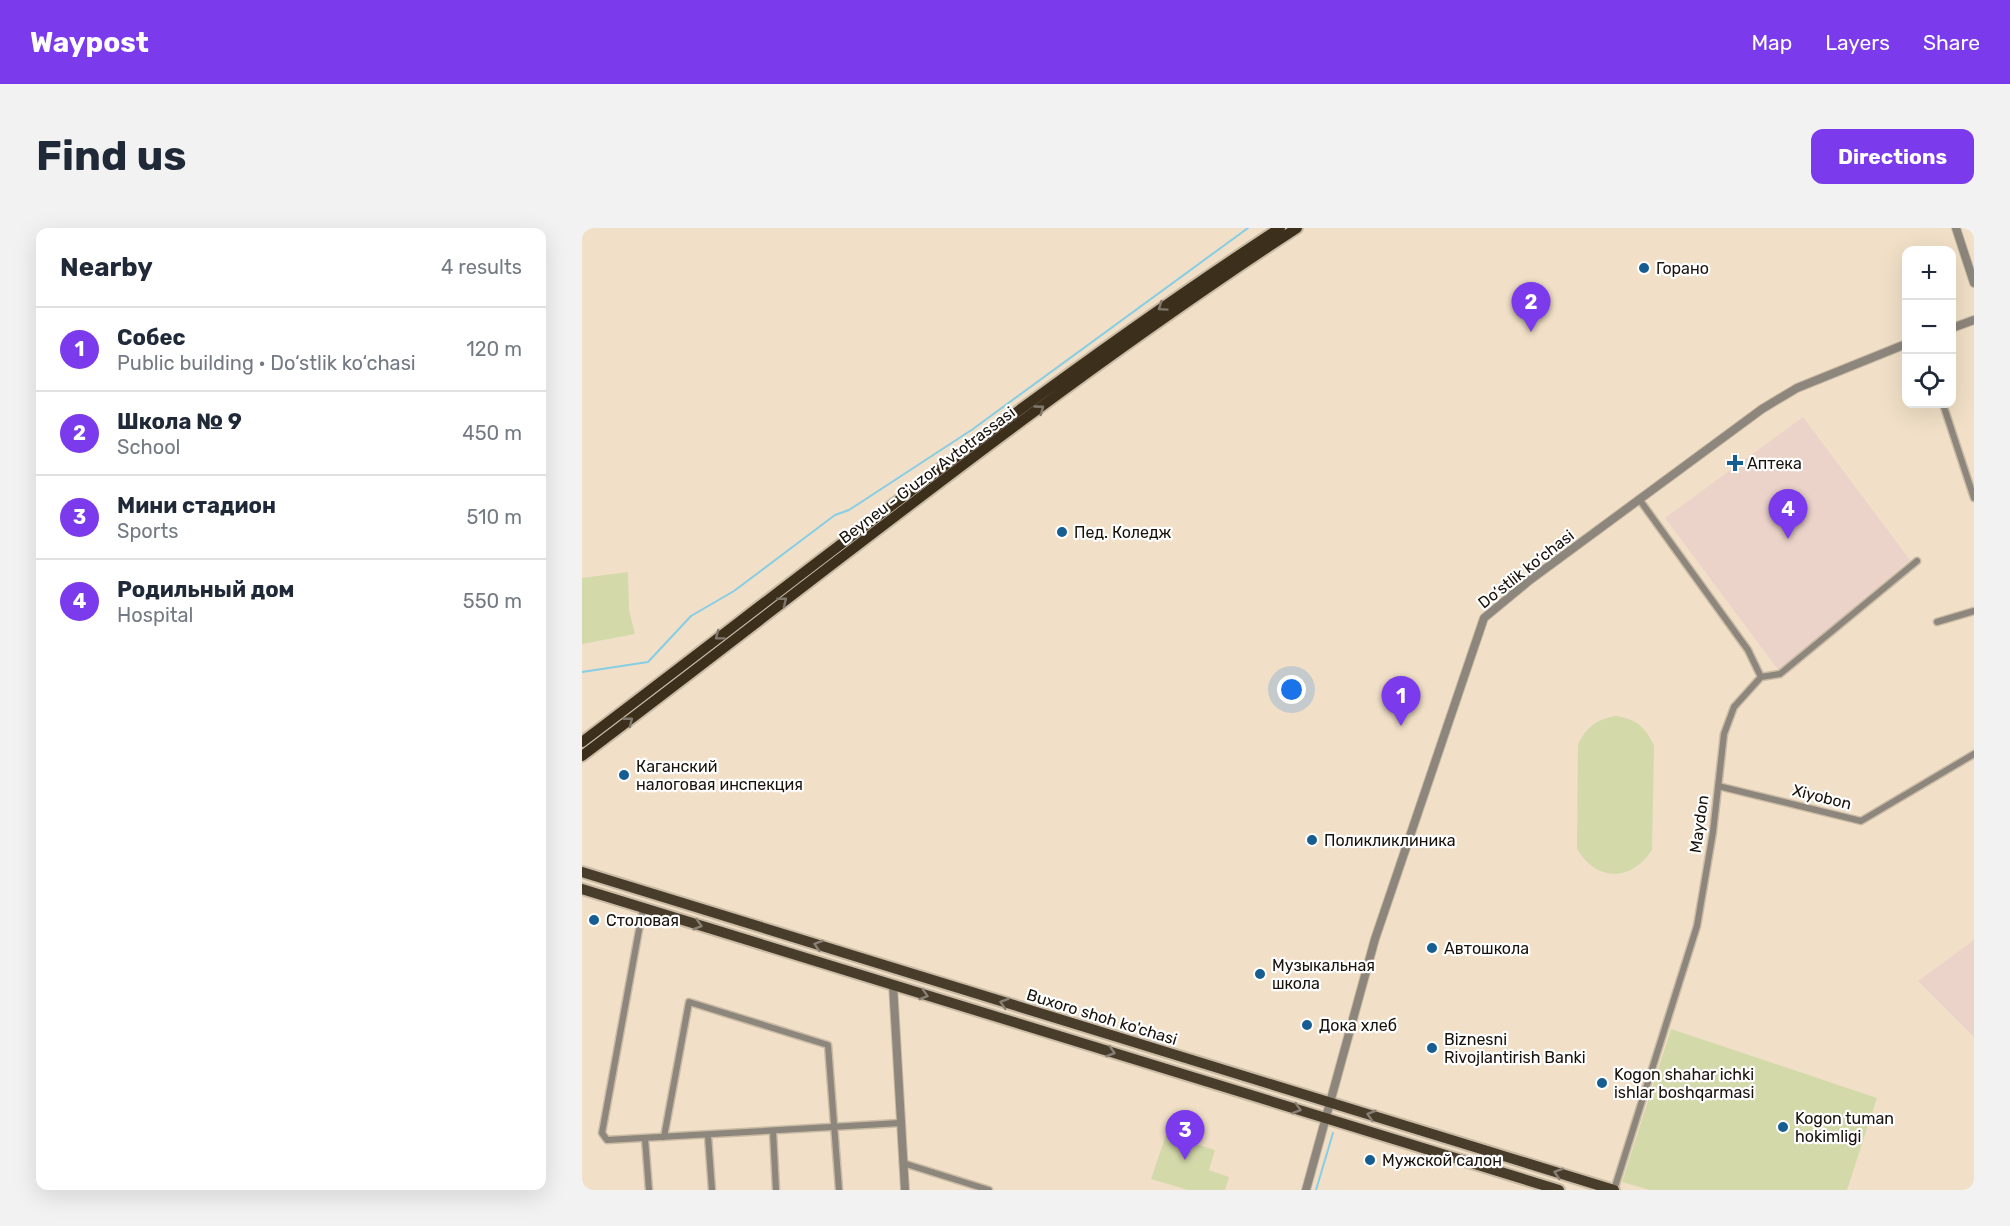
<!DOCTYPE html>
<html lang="en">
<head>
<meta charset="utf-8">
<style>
	:root { --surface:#fff; --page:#f2f2f3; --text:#1f2937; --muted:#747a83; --line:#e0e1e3; --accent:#7c3aed }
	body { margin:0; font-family:Rubik,sans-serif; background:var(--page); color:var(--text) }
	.controls { position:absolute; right:18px; top:18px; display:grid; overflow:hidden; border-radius:12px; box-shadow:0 6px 24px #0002 }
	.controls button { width:54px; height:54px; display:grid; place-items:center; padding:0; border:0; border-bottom:2px solid var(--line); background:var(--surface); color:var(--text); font:30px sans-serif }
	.you { position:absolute; left:710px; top:462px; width:21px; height:21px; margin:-15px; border:4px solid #fff; border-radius:50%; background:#1a73e8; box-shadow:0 0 0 9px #1a73e833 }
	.badge { display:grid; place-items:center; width:39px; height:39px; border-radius:50%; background:var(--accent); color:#fff; font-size:20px; font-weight:700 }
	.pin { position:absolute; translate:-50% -50px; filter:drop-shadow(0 2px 3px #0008) }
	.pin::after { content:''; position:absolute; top:32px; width:21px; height:18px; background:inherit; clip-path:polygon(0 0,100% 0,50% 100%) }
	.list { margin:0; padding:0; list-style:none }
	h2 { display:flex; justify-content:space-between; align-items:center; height:78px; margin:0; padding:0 24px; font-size:26px }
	h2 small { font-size:20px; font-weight:400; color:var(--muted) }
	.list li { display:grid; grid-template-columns:39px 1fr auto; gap:18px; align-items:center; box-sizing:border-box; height:84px; padding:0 24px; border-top:2px solid var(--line) }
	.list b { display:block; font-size:22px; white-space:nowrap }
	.list p { margin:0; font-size:20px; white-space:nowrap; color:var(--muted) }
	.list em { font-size:20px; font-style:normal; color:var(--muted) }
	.icon { flex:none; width:33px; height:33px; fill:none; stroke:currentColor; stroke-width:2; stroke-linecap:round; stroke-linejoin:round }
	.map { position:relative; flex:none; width:1392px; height:962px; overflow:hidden; border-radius:12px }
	header { display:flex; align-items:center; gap:36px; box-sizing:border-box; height:84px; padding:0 30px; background:var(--accent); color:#fff }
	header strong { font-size:28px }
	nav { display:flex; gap:33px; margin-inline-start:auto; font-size:21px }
	.intro { display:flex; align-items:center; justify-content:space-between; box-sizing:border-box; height:144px; padding:0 36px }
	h1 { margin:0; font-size:42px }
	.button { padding:15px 27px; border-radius:12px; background:var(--accent); color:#fff; font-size:21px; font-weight:700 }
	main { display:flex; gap:36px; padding:0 36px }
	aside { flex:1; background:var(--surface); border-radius:12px; box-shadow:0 6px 24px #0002 }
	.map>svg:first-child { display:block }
</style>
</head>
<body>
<header>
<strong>Waypost</strong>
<nav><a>Map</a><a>Layers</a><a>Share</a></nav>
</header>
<div class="intro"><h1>Find us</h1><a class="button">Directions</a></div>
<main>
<aside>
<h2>Nearby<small>4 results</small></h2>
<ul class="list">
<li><span class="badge">1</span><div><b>Собеc</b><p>Public building · Do‘stlik ko‘chasi</p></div><em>120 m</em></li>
<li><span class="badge">2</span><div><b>Школа № 9</b><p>School</p></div><em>450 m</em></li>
<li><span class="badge">3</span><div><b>Мини стадион</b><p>Sports</p></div><em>510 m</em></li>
<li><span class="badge">4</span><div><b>Родильный дом</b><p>Hospital</p></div><em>550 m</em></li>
</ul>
</aside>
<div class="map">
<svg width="1392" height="962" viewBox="0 0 1392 962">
	<rect width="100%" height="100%" fill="#f1e0c7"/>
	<path fill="#ebd3c9" d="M1221,189L1328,332L1197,443L1083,290Z
		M1392,712V809L1336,753Z"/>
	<path fill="#d3d9a9" d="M46,344L47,382L53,406L0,416V350Z
		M1034,488C1054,491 1064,499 1072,518L1070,622C1049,654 1015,654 995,621L996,517C1004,499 1015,491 1034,488Z
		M1089,801L1295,870L1265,962H1068L1040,954Z
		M584,907L633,922L627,942L647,949L643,962H606L569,951Z"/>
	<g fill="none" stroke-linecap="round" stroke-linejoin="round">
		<path stroke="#86cde5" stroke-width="2" d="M0,444L66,434L109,388L152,363L253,287L267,282L391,201L666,0
			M734,962L751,905"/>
		<g stroke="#cabba5" stroke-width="9">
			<path id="minor" d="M1361,176L1392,270
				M1355,394L1392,383
				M1179,449L1198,446L1335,333
				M1136,558L1279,593L1392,526
				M61,680L20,905L25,912L318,895
				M191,903L194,962
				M126,908L130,962
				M82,909L107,774L246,817L257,962
				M63,911L67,962
				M321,935L407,962
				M1032,962L1115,698L1131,604L1142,506L1152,479L1179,449L1166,422L1057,271"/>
		</g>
		<g stroke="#cabba5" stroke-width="10">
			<path id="tertiary" d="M1374,0L1392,55
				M1370,100L1392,92
				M311,757L323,962
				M724,962L793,711L902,390L948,352L1180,181L1215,160L1324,116"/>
		</g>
		<g stroke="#cabba5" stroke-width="14">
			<path id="primary" d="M0,644L1032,962
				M0,661L977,962"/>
		</g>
		<g stroke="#cabba5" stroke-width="14">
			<path id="trunk" d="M0,514C231,339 457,158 698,0
				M0,528C236,350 467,162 715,0"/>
		</g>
		<use href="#minor" stroke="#8d867c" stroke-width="6"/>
		<use href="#tertiary" stroke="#8d867c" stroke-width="8"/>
		<use href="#primary" stroke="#483c2b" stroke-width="10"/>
		<use href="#trunk" stroke="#3c301d" stroke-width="10"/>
	</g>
	<defs><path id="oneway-chevron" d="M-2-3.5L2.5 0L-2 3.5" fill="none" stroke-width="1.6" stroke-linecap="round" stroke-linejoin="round" transform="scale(1.5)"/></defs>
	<g stroke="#80786c">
		<use href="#oneway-chevron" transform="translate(580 79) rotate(145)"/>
		<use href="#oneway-chevron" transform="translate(458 181) rotate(-36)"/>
		<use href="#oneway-chevron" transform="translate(201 373) rotate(-38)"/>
		<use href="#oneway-chevron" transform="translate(137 408) rotate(143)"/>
		<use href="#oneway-chevron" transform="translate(47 493) rotate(-38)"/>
	</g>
	<g stroke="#888075">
		<use href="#oneway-chevron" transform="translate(116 697) rotate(17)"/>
		<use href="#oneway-chevron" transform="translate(236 717) rotate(-163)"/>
		<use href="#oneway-chevron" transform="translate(342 767) rotate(17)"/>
		<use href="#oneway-chevron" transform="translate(422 775) rotate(-163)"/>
		<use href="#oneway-chevron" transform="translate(529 824) rotate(17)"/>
		<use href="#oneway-chevron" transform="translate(715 881) rotate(17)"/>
		<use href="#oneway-chevron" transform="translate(789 887) rotate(-163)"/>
		<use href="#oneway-chevron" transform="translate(976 945) rotate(-163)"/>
	</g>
	<g fill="#165d91" stroke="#fff" stroke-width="2">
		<circle cx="1062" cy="40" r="6"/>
		<path d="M1150 226h6v6h6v6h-6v6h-6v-6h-6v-6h6z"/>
		<circle cx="480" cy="304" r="6"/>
		<circle cx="42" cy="547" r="6"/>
		<circle cx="730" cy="612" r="6"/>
		<circle cx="12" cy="692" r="6"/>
		<circle cx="850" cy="720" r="6"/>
		<circle cx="678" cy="746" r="6"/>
		<circle cx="725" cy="797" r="6"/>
		<circle cx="850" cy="820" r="6"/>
		<circle cx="1020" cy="855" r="6"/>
		<circle cx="1201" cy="899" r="6"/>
		<circle cx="788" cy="932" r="6"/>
	</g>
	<g text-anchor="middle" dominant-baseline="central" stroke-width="4.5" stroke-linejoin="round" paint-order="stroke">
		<g font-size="16" fill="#18120a" stroke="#fff" text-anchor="start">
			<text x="1074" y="40">Горано</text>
			<text x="1165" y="235">Аптека</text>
			<text x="492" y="304">Пед. Коледж</text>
			<text x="54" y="538">Каганский<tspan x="54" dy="18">налоговая инспекция</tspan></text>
			<text x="742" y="612">Поликликлиника</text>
			<text x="24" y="692">Столовая</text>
			<text x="862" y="720">Автошкола</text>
			<text x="690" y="737">Музыкальная<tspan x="690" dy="18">школа</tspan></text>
			<text x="737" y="797">Дока хлеб</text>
			<text x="862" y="811">Biznesni<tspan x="862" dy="18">Rivojlantirish Banki</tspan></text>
			<text x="1032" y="846">Kogon shahar ichki<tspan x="1032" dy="18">ishlar boshqarmasi</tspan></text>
			<text x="1213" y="890">Kogon tuman<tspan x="1213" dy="18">hokimligi</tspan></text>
			<text x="800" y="932">Мужской салон</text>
		</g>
		<g font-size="16" fill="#18120a" stroke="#fff">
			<text transform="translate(345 247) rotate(-37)">Beyneu - G'uzor Avtotrassasi</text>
			<text transform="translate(944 341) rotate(-38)">Do‘stlik ko‘chasi</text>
			<text transform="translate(1240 569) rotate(14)">Xiyobon</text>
			<text transform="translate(1117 596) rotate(-82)">Maydon</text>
			<text transform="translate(520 789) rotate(17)">Buxoro shoh ko'chasi</text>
		</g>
	</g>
</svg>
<div class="controls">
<button>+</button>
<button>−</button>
<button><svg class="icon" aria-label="locate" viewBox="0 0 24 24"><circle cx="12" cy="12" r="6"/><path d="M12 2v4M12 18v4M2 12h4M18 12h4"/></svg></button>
</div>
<div class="you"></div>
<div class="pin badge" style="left:819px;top:498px">1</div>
<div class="pin badge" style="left:949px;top:104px">2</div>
<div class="pin badge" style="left:603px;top:932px">3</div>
<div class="pin badge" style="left:1206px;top:311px">4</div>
</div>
</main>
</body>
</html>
